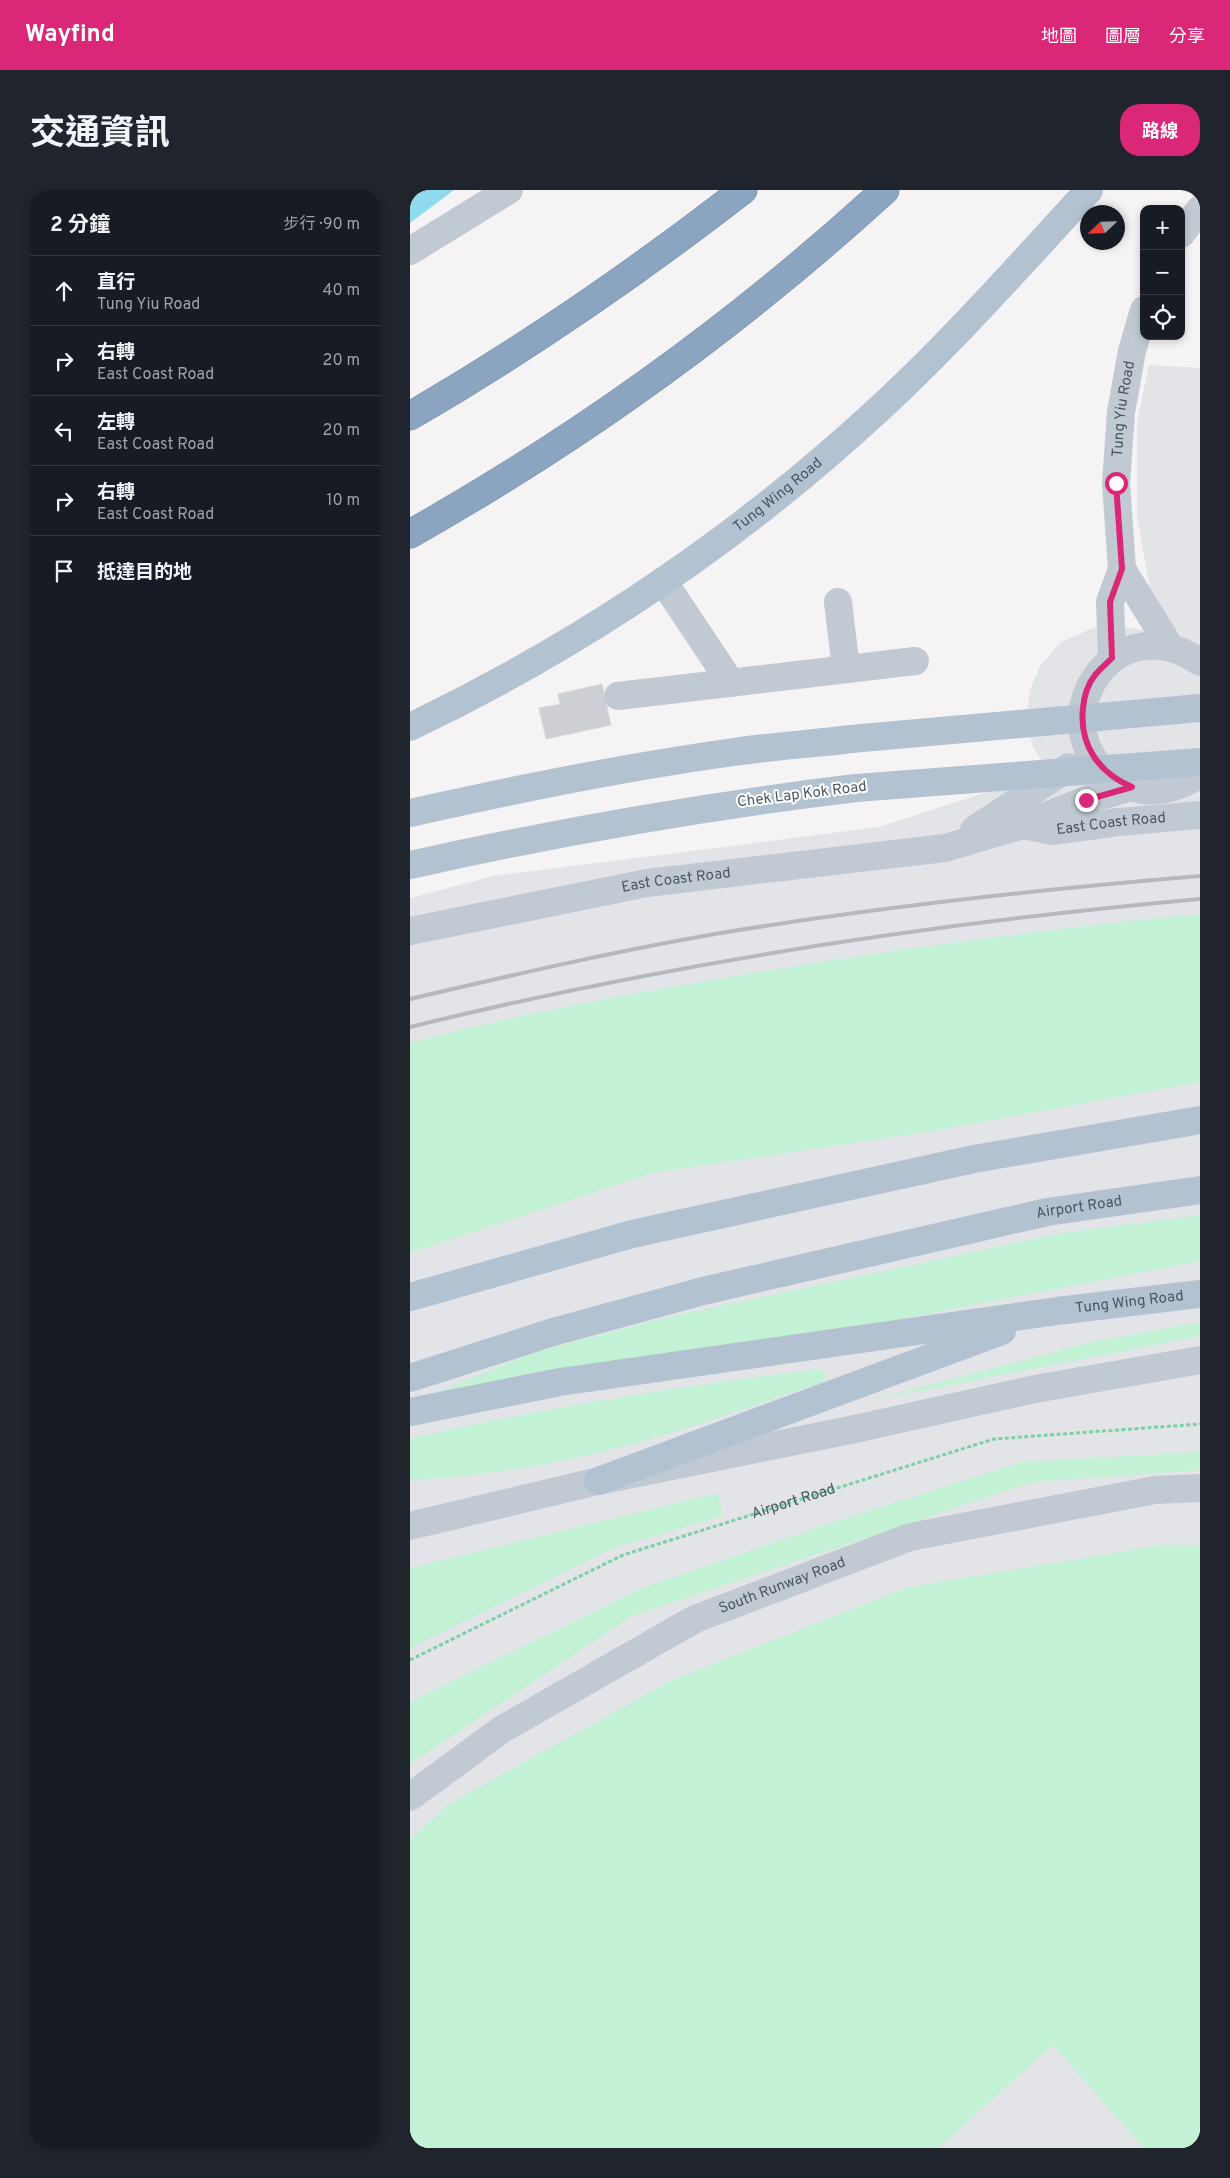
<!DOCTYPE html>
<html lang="zh-TW">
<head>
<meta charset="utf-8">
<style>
	:root { --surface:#171b24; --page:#20242c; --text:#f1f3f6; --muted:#9ea1a6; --line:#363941; --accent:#db2777 }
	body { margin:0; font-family:Overpass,"Noto Sans TC",sans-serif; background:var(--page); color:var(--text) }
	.controls { position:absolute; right:15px; top:15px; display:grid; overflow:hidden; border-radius:10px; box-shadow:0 2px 8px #0003 }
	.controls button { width:45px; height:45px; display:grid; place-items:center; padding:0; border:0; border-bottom:1px solid var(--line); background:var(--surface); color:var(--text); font:25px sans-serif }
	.compass { position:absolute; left:670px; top:15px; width:45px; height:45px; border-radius:50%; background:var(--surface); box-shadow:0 2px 8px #0003; rotate:247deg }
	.stop { position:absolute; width:15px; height:15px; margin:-11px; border:4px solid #db2777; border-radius:50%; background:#fff }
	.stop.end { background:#db2777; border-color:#fff; box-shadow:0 1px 5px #0008 }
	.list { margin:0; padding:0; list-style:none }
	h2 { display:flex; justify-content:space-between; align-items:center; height:65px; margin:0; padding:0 20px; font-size:21px }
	h2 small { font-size:16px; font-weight:400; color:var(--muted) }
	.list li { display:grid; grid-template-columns:32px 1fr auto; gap:15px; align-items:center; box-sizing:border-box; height:70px; padding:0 20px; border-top:1px solid var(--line) }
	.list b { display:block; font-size:19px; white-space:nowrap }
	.list p { margin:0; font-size:16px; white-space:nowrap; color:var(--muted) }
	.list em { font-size:16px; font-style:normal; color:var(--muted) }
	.icon { flex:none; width:28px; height:28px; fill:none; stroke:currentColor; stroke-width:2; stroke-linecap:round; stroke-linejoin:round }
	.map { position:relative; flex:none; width:790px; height:1958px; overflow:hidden; border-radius:20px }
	header { display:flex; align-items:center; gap:30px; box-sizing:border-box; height:70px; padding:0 25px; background:var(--accent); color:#fff }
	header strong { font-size:24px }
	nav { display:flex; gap:28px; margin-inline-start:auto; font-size:18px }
	.intro { display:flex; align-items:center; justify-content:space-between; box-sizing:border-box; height:120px; padding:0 30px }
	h1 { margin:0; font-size:35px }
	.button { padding:12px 22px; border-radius:20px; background:var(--accent); color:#fff; font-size:18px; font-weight:700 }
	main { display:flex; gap:30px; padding:0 30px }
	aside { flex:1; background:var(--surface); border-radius:20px; box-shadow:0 2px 8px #0003 }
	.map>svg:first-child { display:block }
</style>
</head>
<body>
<header>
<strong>Wayfind</strong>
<nav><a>地圖</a><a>圖層</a><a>分享</a></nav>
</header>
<div class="intro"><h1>交通資訊</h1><a class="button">路線</a></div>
<main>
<aside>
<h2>2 分鐘<small>步行 · 90 m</small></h2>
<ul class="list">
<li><svg class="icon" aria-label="ahead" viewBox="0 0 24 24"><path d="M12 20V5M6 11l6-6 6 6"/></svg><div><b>直行</b><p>Tung Yiu Road</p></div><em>40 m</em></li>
<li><svg class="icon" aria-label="right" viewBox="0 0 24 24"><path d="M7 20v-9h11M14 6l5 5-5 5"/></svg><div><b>右轉</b><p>East Coast Road</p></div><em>20 m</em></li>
<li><svg class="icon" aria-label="left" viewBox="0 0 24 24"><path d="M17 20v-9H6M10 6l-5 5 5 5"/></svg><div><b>左轉</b><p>East Coast Road</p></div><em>20 m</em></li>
<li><svg class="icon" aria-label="right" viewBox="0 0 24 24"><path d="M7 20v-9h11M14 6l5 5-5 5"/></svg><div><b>右轉</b><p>East Coast Road</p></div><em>10 m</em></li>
<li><svg class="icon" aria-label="arrive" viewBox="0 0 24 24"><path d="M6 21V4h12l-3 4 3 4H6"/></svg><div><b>抵達目的地</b></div></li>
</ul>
</aside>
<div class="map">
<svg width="790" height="1958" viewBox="0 0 790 1958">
	<rect width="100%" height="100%" fill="#f5f3f3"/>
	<path fill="#e2e4e7" d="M739,175L790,178V1958H0V708L84,686L469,637L639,582L623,557L616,530L620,500L630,476L650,453L683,438L711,436L740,441L743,414L727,327V233Z"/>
	<path fill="#c3f1d5" d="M790,724V892L511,943L241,983L0,1063V853C124,820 252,798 379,777C515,756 652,737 790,724Z
		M790,1025V1071L438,1139L129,1183L26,1203L125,1162L259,1127L653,1043Z
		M790,1132V1146L459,1211L682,1152Z
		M408,1179L417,1183L413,1192C332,1219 250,1250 166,1268C111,1280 56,1287 0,1290V1249C135,1217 270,1197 408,1179Z
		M790,1262V1280L623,1292L222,1426L0,1574V1512L232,1398L427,1331L612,1272Z
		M308,1303L313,1326L203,1358L0,1458V1378Z
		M790,1355V1958H734L643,1855L528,1958H0V1649L39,1614L262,1490L499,1397L745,1356Z"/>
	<path fill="#90daee" d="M0,0H44L0,33Z"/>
	<path fill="#cdcfd5" stroke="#d7d9de" d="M192,494L201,535L136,549L129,518L150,514L148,504Z"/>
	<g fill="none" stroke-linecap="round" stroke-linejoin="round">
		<g stroke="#7690ad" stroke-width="29">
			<path id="highway" d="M0,226C117,158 226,83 333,0
				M0,344C170,248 331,132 475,0"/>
		</g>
		<path stroke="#7ad0a6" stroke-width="3" stroke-dasharray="4 2.5" stroke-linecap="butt" id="s1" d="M0,1470L213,1365L584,1249L790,1234"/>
		<g stroke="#c1cad2" stroke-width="28">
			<path d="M771,44L790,19"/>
			<path d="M0,61L99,0"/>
			<path d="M712,379L760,457"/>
			<path d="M253,391L321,493"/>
			<path d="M428,412L436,479"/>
			<path id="s2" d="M702,468L700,412L712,379L706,293L711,222L722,161L734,120"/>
			<path d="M790,472C695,407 620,554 718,596C743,606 769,598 790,584"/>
			<path d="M208,506L505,471"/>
			<path id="s3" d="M618,636L642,641L709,632L790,625"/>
			<path d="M564,640L659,577"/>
			<path id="s4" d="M0,741L237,693L535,658L613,635L676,610L722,597"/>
			<path d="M0,1336L188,1291L445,1239L625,1199L790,1170"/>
			<path id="s5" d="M0,1607L91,1540L285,1429L500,1347L745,1300L790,1298"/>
		</g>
		<g stroke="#b3c2d1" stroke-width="28">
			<path id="s6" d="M0,537C169,456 328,349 467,221C542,152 610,75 679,0"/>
			<path d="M0,623C107,599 215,577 324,562C363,556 402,554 441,549"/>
			<path d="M0,675C148,642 296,616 446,598"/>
			<path d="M0,1107L222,1044L564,969L790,930"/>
			<path id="s7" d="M0,1188L143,1142L293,1101L637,1022L790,1000"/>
			<path id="s8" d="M0,1222L150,1192L647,1121L790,1104"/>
			<path d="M188,1291L592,1141"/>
		</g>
		<use href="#highway" stroke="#8ba5c1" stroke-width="28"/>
		<path stroke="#b5b8bd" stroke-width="4" d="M0,809C107,784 214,759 323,741C478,716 634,699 790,686
			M0,837C260,773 524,733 790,709"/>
		<path stroke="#b3c2d1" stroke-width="28" d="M441,549L790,518
			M446,598L790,572"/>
	</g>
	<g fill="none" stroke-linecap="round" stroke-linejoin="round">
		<path stroke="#db2777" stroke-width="6" d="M676,610L722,597C689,583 669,555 673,518C674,507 678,494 685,485C690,479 696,474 702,468L700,412L712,379L706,293"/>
	</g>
	<g text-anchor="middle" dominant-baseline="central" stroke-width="4" stroke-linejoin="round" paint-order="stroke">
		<g font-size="15" fill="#4a5661" stroke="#fff">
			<text stroke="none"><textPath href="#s2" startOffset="252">Tung Yiu Road</textPath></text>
			<text stroke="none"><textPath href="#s6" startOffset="436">Tung Wing Road</textPath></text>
			<text transform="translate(392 605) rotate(-7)">Chek Lap Kok Road</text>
			<text stroke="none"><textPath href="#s3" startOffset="84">East Coast Road</textPath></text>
			<text stroke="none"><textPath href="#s4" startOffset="271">East Coast Road</textPath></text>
			<text stroke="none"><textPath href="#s7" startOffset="691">Airport Road</textPath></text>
			<text stroke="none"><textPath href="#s8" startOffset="728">Tung Wing Road</textPath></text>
			<text stroke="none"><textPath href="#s1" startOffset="416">Airport Road</textPath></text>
			<text stroke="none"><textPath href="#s5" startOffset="430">South Runway Road</textPath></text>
		</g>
	</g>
</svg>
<div class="controls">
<button>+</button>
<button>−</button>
<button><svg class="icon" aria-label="locate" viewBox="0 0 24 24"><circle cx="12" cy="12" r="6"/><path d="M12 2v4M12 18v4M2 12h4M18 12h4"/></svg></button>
</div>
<svg class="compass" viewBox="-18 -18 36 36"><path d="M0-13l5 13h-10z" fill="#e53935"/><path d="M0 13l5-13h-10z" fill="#9ea1a6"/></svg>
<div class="stop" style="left:706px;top:293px"></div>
<div class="stop end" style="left:676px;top:610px"></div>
</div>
</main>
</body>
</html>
